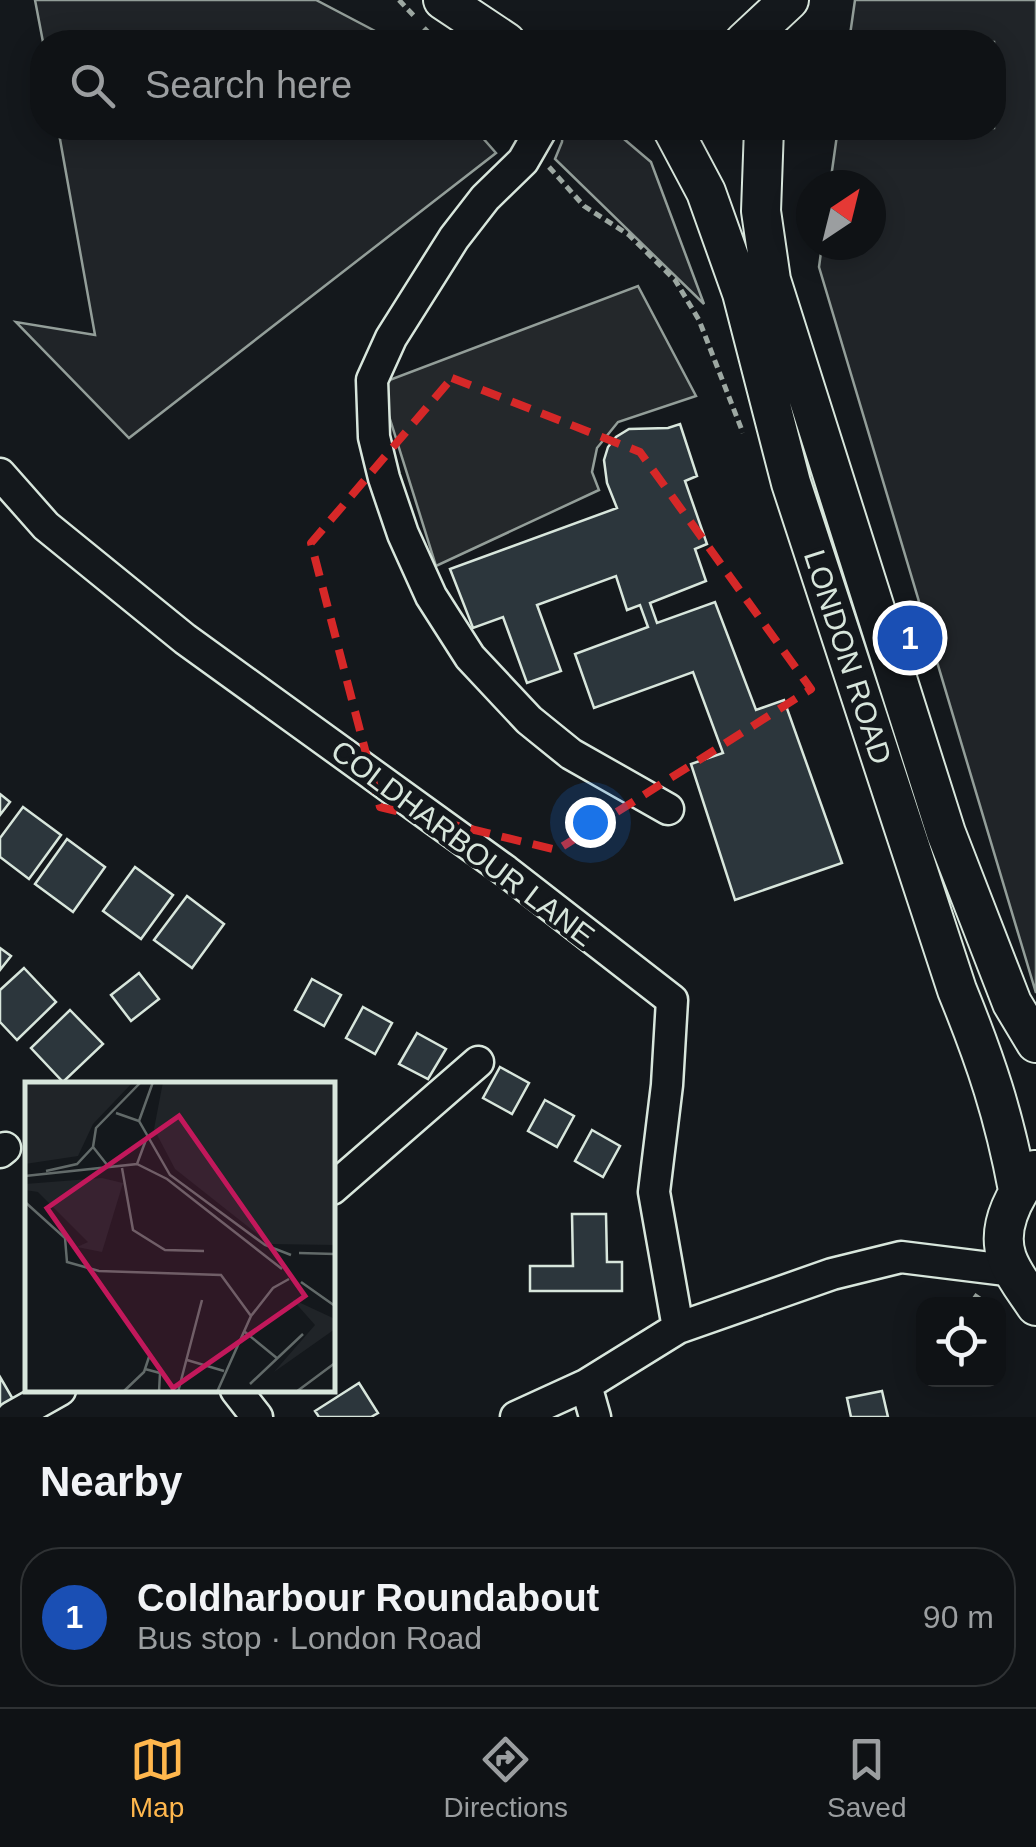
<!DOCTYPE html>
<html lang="en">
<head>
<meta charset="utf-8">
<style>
	:root { --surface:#0f1215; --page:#1d2022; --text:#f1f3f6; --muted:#9b9ea0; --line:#2f3234; --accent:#ffb74d }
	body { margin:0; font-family:Helvetica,sans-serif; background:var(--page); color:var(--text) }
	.controls { position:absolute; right:30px; bottom:30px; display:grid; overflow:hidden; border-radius:20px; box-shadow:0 5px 25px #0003 }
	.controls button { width:90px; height:90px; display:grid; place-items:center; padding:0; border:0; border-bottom:2px solid var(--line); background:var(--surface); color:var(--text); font:50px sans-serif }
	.compass { position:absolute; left:796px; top:170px; width:90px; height:90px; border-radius:50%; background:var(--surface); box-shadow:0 5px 25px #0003; rotate:35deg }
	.you { position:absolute; left:590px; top:822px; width:35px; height:35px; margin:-25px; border:8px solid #fff; border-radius:50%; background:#1a73e8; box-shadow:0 0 0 15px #1a73e833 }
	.badge { display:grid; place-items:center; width:65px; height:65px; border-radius:50%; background:var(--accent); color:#fff; font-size:32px; font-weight:700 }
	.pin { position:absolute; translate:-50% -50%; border:5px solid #fff; box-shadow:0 2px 10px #0006 }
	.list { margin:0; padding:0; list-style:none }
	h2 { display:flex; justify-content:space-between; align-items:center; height:130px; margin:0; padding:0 40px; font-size:42px }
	h2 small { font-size:32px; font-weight:400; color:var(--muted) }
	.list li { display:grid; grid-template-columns:65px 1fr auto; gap:30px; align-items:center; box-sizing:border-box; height:140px; margin:0 20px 20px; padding:0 20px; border:2px solid var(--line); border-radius:40px }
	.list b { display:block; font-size:38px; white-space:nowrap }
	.list p { margin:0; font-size:32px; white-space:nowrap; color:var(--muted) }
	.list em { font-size:32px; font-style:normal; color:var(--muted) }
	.icon { flex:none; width:55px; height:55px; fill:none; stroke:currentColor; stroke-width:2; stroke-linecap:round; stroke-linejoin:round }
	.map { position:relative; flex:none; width:1036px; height:1417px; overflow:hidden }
	.search { position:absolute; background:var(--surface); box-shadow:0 5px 25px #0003; left:30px; right:30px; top:30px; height:110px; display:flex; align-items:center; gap:25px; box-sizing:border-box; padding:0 35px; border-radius:40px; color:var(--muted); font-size:38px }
	.sheet { height:290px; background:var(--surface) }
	nav { display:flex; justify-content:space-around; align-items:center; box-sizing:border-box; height:140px; border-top:2px solid var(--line); background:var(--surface); font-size:28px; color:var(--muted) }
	nav a { display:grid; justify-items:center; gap:5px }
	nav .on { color:var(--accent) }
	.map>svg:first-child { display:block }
</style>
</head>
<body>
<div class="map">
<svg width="1036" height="1417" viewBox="0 0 1036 1417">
	<rect width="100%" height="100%" fill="#14181c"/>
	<path fill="#202428" stroke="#939e99" stroke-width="2.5" d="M35,0H316L396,42H43Z
		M855,0H1036V993L819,267L822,245H871V185H830L838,128H994V42H849Z
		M58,128H474L496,153L129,438L16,322L95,335Z
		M563,128H611L651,162L704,304L555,159L562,142Z"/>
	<path fill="#24282b" stroke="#939e99" stroke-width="2.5" d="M638,286L696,396L618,422L597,448L592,472L599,490L436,566L379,384Z"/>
	<path fill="#2c363c" stroke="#d8e6dc" stroke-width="2.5" d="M680,424L697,476L685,481L707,544L695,549L706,581L650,603L657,623L715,602L756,710L784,700L842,863L735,900L691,764L723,753L693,672L594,708L575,654L648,627L640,605L627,610L616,576L537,605L561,671L527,683L503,617L473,628L450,569L617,508L607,483L604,460L608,447L616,437L629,429L668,428Z
		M0,794L10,802L0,815Z
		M23,807L61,835L29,879L0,857V838Z
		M67,839L105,867L73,912L35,884Z
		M135,867L173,895L141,939L103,911Z
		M187,896L224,924L192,968L154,940Z
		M0,948L11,956L0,970Z
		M24,968L56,1002L17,1040L0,1022V990Z
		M139,973L159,999L131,1021L111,995Z
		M312,979L341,995L324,1026L295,1010Z
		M363,1007L392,1023L375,1054L346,1038Z
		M70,1010L103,1044L63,1082L31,1048Z
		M417,1033L446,1049L428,1079L399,1064Z
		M500,1067L529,1083L512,1114L483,1098Z
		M545,1100L574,1116L557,1147L528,1131Z
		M592,1130L620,1146L603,1177L575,1161Z
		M572,1214H606L607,1262H622V1291H530V1266H573Z
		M0,1377L14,1401L0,1408Z
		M359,1383L378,1413L371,1417H319L315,1411Z
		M882,1391L888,1417H851L847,1398Z"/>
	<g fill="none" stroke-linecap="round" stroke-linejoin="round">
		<g stroke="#d8e6dc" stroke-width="35">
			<path id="minor" d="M542,128L523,161L485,198L454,238L391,338L372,380L374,437L384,478L403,534L431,596L470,657L529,720L571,754L668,809
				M0,474L46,526L185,639L506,871L672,1000L667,1085L654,1192L678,1328
				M0,1152L5,1148
				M332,1189L478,1062
				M586,1385L595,1417
				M236,1390L257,1417
				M12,1417L60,1390
				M516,1417L586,1385L678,1328L832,1274L901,1257L1014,1271"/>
		</g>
		<g stroke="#d8e6dc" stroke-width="42">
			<path id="major" d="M443,0L506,42
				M744,42L789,0
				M672,128L706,192L742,293L791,483L957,990C986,1061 1004,1115 1018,1190
				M764,128L761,211L771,280L946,833L1012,1003L1036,1043
				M1034,1170C1015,1194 996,1227 1007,1258C1013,1275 1027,1292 1036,1306"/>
		</g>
		<path stroke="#9da8a2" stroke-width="5" stroke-dasharray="8 5" stroke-linecap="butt" d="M399,0L414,16
			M424,28L438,42
			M549,167L584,206L629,235L675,280L699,320L743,433
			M974,1295L987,1304"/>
		<use href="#minor" stroke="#14181c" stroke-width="30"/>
		<use href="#major" stroke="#14181c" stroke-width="38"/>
	</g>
	<path fill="none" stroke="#d62828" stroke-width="8" stroke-dasharray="20 12" stroke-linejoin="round" d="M452,378L640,452L811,689L557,850L380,807L311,543Z"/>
	<g text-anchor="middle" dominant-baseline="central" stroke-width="8" stroke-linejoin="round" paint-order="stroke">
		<g font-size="30" fill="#d8e6dc" stroke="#14181c">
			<text transform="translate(848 657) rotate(72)">LONDON ROAD</text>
			<text transform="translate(463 843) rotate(37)">COLDHARBOUR LANE</text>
		</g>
	</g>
	<g transform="translate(25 1082)">
		<rect width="310" height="310" fill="#14181c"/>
		<path d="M0,0H108L68,42L53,74L0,82ZM138,0H310V163L245,162L150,87L129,47ZM77,96L98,101L77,170L52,165L63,160L13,110L0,108V102ZM267,217L310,237V247L249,290L290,243Z" fill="#202428"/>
		<path fill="none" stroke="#626a69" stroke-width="2.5" d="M91,31L114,39L145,93L240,163L266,173M114,39L128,0M112,82L142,97L257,187M83,84L68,65L71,46L116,0M97,86L108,148L140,168L179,169M21,89L52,82L68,65M0,94L112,82L122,55M0,120L40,156L42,180L74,189L196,193L226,234M274,171L310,172M276,200L310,224M220,250L253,277M162,278L199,289M120,287L135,291L134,310M225,302L278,252M98,310L119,290L125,272M153,310L177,218M192,310L226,234L248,206L264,197M271,310L310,281"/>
		<path fill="#c2185b" fill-opacity="0.15" stroke="#c2185b" stroke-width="5" d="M154,34L280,214L148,306L22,126Z"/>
		<rect width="310" height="310" fill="none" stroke="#d8e6dc" stroke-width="5"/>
	</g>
</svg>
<div class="controls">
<button><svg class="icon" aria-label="locate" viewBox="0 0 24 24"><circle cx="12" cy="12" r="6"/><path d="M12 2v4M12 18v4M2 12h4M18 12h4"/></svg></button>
</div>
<svg class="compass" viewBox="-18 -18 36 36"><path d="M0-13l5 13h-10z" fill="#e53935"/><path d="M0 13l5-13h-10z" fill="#9b9ea0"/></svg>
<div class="you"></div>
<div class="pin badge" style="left:910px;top:638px;background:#1a4fb4">1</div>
<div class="search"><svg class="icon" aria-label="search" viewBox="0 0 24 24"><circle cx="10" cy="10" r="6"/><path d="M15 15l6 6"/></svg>Search here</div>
</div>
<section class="sheet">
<h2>Nearby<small></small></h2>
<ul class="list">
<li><span class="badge" style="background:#1a4fb4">1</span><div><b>Coldharbour Roundabout</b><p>Bus stop · London Road</p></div><em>90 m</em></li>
</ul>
</section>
<nav>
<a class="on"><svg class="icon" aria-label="map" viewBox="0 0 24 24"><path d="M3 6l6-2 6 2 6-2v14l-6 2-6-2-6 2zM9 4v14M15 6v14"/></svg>Map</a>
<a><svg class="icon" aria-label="directions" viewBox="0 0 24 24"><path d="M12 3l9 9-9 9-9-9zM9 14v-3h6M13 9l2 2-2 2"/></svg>Directions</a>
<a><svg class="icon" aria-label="saved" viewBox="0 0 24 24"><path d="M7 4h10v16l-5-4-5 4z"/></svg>Saved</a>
</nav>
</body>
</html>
